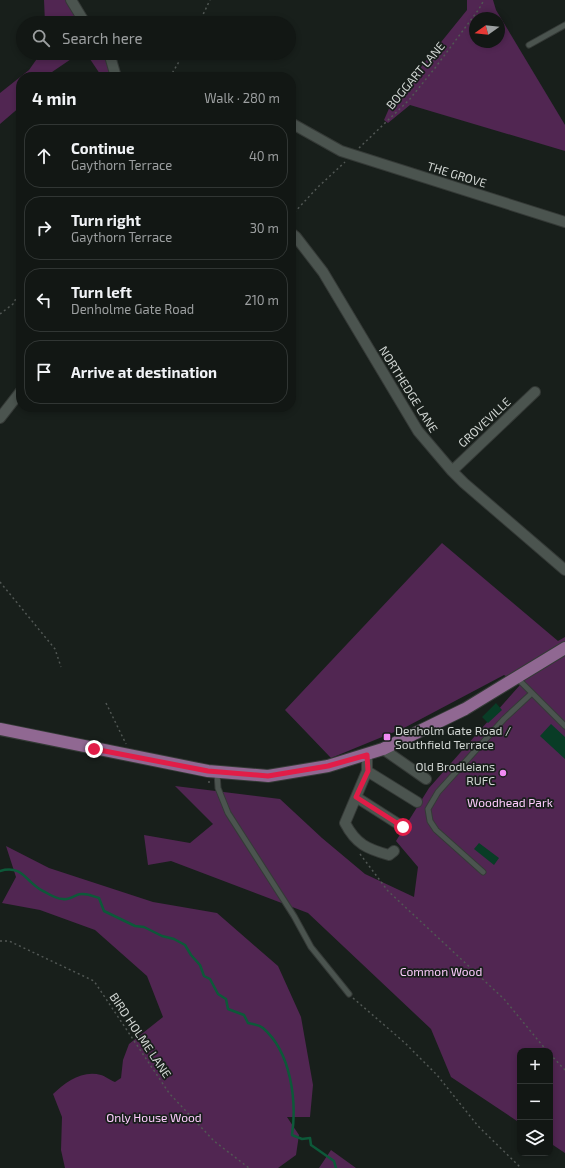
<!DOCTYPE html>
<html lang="en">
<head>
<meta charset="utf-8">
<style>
	:root { --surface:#121714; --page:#1f2422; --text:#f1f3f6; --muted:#9c9fa0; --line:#313634 }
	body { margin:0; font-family:"Exo 2",sans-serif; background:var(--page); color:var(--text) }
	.controls { position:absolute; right:12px; bottom:12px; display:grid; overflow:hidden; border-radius:8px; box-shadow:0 2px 6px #0003 }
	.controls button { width:36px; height:36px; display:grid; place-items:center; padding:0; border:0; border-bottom:1px solid var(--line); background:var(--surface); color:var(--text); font:20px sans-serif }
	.compass { position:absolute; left:469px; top:12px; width:36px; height:36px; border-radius:50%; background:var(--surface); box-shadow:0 2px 6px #0003; rotate:255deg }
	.stop { position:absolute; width:12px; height:12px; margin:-9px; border:3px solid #e11d48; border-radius:50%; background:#fff }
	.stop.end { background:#e11d48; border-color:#fff; box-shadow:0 1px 4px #0008 }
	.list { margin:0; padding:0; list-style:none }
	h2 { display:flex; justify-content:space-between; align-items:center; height:52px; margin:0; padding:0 16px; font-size:17px }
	h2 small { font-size:13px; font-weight:400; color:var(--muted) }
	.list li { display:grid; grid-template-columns:26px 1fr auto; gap:12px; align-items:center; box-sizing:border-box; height:64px; margin:0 8px 8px; padding:0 8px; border:1px solid var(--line); border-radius:16px }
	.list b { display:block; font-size:15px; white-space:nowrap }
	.list p { margin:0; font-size:13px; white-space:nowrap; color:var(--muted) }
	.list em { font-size:13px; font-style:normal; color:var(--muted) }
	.icon { flex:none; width:22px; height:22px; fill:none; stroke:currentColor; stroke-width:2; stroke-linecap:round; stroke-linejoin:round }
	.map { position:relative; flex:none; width:565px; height:1168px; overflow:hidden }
	.search { position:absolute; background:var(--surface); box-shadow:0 2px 6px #0003; left:16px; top:16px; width:280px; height:44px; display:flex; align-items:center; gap:10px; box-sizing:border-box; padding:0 14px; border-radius:22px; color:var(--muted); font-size:15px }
	.panel { position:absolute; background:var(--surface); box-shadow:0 2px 6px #0003; left:16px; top:72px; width:280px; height:340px; border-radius:16px }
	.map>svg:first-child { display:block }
</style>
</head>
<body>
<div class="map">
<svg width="565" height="1168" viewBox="0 0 565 1168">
	<rect width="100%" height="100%" fill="#181f1b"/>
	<path fill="#512652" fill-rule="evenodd" d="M44,0H66L82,23H45Z
		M467,0H493L496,10L565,125V151L410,105L388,123L384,120L391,104L467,10ZM475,18H499V42H475Z
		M41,53H80L52,72L48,77H21V106L0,124V93L29,70Z
		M86,53H102L109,68V77H102Z
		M442,543L558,641L565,637V1153L550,1143V1051H520V1123L451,1077L431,1029L308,913L171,861L148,865L144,835L190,843L213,824L175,786L280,799L322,838L365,874L414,897L418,867L396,841L429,788L520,685L504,675L404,728L331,758L285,710Z
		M6,846L49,868L153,902L217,913L278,966L301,1017L313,1085L310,1117H287L299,1135L296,1155L278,1168H65L61,1150L62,1117L53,1094C66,1082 82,1070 101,1075C105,1076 110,1080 115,1082L121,1078L123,1060L129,1044L163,1017L147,976L95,930L40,910L2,903L16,877Z
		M331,1150L356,1168H319Z"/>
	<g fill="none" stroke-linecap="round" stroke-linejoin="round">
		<path stroke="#0d5939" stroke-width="2.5" d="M0,871C24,864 26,884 45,892C50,895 57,899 63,899C68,900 73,897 77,895C84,892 92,896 99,898L104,911L135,926L144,927L162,936L174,939L185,945L191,955L200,965L204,976L210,979L218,994L226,999L228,1009L244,1015L248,1023C253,1024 259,1025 263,1028C291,1052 297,1101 292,1135L302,1139L310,1138L311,1145L334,1161L336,1168"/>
	</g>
	<path fill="#093c26" d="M496,703L502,710L488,723L482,717Z
		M551,724L565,737V759L540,736Z
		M479,843L499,858L494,865L474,849Z"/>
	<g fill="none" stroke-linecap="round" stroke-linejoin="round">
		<g stroke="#353a37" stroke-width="7">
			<path id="lane" d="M529,45L565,25
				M517,678L565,726
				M217,773L218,788L228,813L294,916L311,947L349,994
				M483,872L436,830L430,821L428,809L438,792L504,719L532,693"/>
		</g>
		<g stroke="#353a37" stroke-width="12">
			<path id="street" d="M71,0L85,23
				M108,53L110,56L116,77
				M291,123L341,151L565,222
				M291,233L296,237L323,272L418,431L452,471L464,483L565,570
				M0,418L21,391
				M452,471L535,392
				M383,749L426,779
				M367,755V771L417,802
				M367,771L345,823C356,844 367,849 389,855L394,851
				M356,797L403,827"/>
		</g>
		<g stroke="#353a37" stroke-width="14">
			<path id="primary" d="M0,729L208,771L268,776L328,766L383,749L465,709L565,648"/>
		</g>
		<path stroke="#515754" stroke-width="1.5" stroke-dasharray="2 3" stroke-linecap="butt" d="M199,23L210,0
			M170,77L184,53
			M359,148L409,100L435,68L479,9L484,0
			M291,216L318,187L345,162
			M0,314L13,304L21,289
			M0,582L55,649L61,667
			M106,703L126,744
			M209,781V786
			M360,854L388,891L504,999L547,1051
			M0,941H9L94,981L169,1093L214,1141L249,1168
			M353,998L405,1043L437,1075L478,1126L521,1168
			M550,1054L565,1070"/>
		<use href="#lane" stroke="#4b544f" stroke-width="5"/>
		<use href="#street" stroke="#4b544f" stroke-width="10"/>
		<use href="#primary" stroke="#906892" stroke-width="12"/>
	</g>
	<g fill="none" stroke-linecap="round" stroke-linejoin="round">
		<path stroke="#e11d48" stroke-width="5" d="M94,749L208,771L268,776L328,766L367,755L368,771L356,797L403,827"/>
	</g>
	<g fill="#f18af4" stroke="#181f1b" stroke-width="1.5">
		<rect x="383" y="733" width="8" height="8" rx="2"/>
		<circle cx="503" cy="773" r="4"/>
	</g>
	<g text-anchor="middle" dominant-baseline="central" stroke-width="3.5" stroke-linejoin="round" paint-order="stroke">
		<g font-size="12" fill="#d0d5d2" stroke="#181f1b">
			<text transform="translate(415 75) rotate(-50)">BOGGART LANE</text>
			<text transform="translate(457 174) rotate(17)">THE GROVE</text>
			<text transform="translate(409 389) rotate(58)">NORTHEDGE LANE</text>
			<text transform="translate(484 422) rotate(-43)">GROVEVILLE</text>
			<text transform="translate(141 1035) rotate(56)">BIRD HOLME LANE</text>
		</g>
		<g font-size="12" fill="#d0d5d2" stroke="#181f1b" text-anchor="start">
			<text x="395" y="730">Denholm Gate Road /<tspan x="395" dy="14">Southfield Terrace</tspan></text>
			<text x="495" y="766" text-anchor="end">Old Brodleians<tspan x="495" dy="14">RUFC</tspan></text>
		</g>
		<g font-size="12" fill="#fccbfc" stroke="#181f1b">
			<text x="510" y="802">Woodhead Park</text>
			<text x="441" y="971">Common Wood</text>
			<text x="154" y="1117">Only House Wood</text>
		</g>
	</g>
</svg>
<div class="controls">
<button>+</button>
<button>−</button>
<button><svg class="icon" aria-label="layers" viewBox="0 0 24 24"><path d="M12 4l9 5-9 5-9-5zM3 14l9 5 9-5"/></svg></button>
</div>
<svg class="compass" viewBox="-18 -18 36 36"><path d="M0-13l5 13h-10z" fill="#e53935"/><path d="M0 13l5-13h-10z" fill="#9c9fa0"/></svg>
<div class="stop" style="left:403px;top:827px"></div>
<div class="stop end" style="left:94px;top:749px"></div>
<div class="search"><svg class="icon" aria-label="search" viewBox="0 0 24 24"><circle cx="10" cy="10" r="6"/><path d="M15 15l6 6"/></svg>Search here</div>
<section class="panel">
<h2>4 min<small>Walk · 280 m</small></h2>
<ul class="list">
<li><svg class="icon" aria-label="ahead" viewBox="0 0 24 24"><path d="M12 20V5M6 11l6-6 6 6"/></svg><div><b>Continue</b><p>Gaythorn Terrace</p></div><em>40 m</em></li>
<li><svg class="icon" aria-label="right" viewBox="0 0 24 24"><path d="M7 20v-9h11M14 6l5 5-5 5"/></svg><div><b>Turn right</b><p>Gaythorn Terrace</p></div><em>30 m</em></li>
<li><svg class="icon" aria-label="left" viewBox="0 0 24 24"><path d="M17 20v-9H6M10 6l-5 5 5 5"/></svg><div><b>Turn left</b><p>Denholme Gate Road</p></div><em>210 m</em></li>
<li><svg class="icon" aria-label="arrive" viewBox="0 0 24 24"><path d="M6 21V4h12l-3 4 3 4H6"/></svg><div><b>Arrive at destination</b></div></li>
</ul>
</section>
</div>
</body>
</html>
